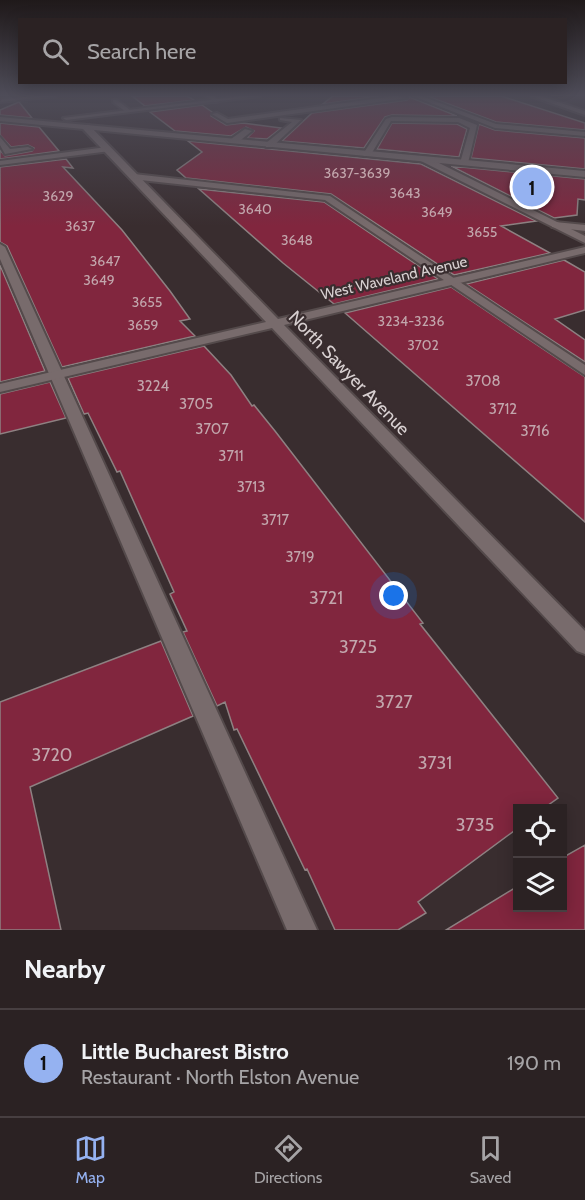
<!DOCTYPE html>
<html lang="en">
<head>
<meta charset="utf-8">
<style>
	:root { --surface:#2b2223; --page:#332a2b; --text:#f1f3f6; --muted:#a6a4a6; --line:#473f41; --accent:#95b2f1 }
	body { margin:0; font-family:Cabin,sans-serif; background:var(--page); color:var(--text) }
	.controls { position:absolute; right:18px; bottom:18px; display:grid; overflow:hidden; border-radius:0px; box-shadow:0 3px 15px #0003 }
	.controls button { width:54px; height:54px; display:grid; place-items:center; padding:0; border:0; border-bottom:2px solid var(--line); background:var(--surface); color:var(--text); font:30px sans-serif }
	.you { position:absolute; left:394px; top:596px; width:21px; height:21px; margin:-15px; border:4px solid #fff; border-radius:50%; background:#1a73e8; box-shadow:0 0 0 9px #1a73e833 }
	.badge { display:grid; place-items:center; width:39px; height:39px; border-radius:50%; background:var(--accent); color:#111; font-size:20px; font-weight:700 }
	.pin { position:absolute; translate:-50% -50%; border:3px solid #fff; box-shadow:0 2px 6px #0006 }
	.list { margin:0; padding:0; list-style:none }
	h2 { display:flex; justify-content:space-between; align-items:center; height:78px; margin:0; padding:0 24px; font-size:26px }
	h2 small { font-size:20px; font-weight:400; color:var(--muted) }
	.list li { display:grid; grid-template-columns:39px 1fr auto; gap:18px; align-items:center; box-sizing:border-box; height:108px; padding:0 24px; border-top:2px solid var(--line) }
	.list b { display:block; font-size:22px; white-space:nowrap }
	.list p { margin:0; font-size:20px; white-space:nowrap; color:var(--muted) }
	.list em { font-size:20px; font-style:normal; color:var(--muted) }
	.icon { flex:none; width:33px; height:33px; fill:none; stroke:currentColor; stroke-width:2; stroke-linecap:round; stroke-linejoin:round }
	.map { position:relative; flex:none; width:585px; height:930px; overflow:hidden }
	.search { position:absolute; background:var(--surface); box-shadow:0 3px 15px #0003; left:18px; right:18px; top:18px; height:66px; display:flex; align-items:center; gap:15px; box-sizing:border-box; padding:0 21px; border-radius:0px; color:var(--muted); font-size:22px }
	.sheet { height:186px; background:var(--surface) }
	nav { display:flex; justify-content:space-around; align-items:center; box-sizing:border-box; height:84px; border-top:2px solid var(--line); background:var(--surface); font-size:16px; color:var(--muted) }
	nav a { display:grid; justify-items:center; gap:3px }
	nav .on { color:var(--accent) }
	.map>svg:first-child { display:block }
</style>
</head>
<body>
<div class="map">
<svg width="585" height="930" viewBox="0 0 585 930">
	<rect width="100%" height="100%" fill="#392d2f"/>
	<path fill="#81263e" stroke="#8e8182" stroke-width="1.5" d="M132,96H187L194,100L145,106Z
		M333,96H380L323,104Z
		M407,96L457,116L392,115L385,117L364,148L282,141L312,113L407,100L409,98Z
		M427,96H501L585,123V130L496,122Z
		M19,102L32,118L0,115V110Z
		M202,105L212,112L211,116L226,125L243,123L281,128L267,139L247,138L254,131L246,127L231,136L175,131L150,112Z
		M0,123L39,127L59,151L0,159V150L5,156L32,151L34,148L28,145L11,147L0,135Z
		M392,123L457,124L467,129L459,157L377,149Z
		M479,124L495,130L585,138V169L471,158Z
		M188,141L421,164L536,221L501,226L550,253L454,275L331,194L186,178L177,170L202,152Z
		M66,159L73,168L63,167L122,230L170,291L190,319L180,321L195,336L62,367L7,246L0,242V167Z
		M451,166L585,179V200L578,199L577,215L554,218Z
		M199,189L324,202L438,279L334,304L283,263Z
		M564,260L585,272V310L555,319L585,340V362L466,284Z
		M0,265L45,371L0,382Z
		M451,287L585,377V522L345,313Z
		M204,346L231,375L252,406L254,405L275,431L423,623L420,624L558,798L544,808H518V828L418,902L426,913L398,930H335L307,869L305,870L237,729L234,730L225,702L217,706L183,632L187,631L170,594L174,592L120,471L117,472L88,413L84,414L68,378Z
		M50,382L66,418L0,434V394Z
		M161,641L193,716L30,787L61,930H0V702Z
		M585,845V930H446L518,886V908H562V858Z"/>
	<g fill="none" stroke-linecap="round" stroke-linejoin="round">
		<g stroke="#544a4b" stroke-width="4">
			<path id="service" d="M36,96H56L0,102L2,99Z
				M395,96L407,98L227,123L212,114L217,113L228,119Z
				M413,96H421L496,124L585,132V136L495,128Z
				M113,100H117L131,111L126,112L113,102Z
				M392,117L459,118L477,125L468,163L464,165L460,163L470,128L458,122L391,121L370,156H364L363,154L386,119Z
				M280,118L301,120L272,147H266V143L292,122L280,120Z
				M245,129L252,131L237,143H231V139Z
				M0,137L10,149L28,147L32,149L5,154L0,145Z
				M107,147L111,149L110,151L0,165V161Z
				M134,174L330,196L585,365V375L325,200L131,179V175Z
				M555,222L585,225V231L552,227V223Z
				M0,244L5,247L317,930H287L0,259Z"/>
		</g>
		<g stroke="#544a4b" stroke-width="4">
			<path id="minor" d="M206,96H213L220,101L215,102Z
				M531,96H540L585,111V115Z
				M83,125H89L278,319L585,247V253L284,325L585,631V654L577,651L272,328L0,392V384L266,322L83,129Z
				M421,157H427L585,236V243L421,161Z"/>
		</g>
		<g stroke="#544a4b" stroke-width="4">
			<path id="secondary" d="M242,96H260L66,120L63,118Z
				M0,117L585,171V177L0,121Z"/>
		</g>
		<use href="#service" fill="#786b6c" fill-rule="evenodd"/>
		<use href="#minor" fill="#786b6c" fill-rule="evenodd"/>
		<use href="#secondary" fill="#786b6c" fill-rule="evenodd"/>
	</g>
	<linearGradient id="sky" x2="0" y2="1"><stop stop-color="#1f191a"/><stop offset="0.42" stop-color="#4e4c58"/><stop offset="1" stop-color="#4e4c58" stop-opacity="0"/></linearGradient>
	<rect width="585" height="226" fill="url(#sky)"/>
	<g text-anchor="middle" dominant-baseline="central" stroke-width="4.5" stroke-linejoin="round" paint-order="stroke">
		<g font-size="14" fill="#c2a6ac">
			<text x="357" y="173">3637-3639</text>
			<text x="405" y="193">3643</text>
			<text x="58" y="196">3629</text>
			<text x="255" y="209">3640</text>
			<text x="437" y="212">3649</text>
			<text x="80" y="226">3637</text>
			<text x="482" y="232">3655</text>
			<text x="297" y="240">3648</text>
			<text x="105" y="261">3647</text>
			<text x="99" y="280">3649</text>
			<text x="147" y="302">3655</text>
			<text x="411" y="321">3234-3236</text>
			<text x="143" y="325">3659</text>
			<text x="423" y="345">3702</text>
		</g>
		<g font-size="15" fill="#d8d0d1" stroke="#392d2f">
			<text transform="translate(394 278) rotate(-13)">West Waveland Avenue</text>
		</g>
		<g font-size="15" fill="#c2a6ac">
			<text x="483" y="381">3708</text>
			<text x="153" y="386">3224</text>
			<text x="196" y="404">3705</text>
			<text x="503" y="409">3712</text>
			<text x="212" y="429">3707</text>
			<text x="535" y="431">3716</text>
			<text x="231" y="456">3711</text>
			<text x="251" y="487">3713</text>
			<text x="275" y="520">3717</text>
			<text x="300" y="557">3719</text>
		</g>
		<g font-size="18" fill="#d8d0d1" stroke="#392d2f">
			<text transform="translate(349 373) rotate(46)">North Sawyer Avenue</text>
		</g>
		<g font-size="18" fill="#c2a6ac">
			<text x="326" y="598">3721</text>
			<text x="358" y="647">3725</text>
			<text x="394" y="702">3727</text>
			<text x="52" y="755">3720</text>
			<text x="435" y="763">3731</text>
			<text x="475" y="825">3735</text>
		</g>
	</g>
</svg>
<div class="controls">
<button><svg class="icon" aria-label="locate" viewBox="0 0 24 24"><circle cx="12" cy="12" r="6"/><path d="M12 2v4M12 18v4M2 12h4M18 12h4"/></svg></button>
<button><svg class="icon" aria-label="layers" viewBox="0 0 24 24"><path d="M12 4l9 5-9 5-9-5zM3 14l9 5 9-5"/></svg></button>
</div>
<div class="you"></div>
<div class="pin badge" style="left:532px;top:187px">1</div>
<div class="search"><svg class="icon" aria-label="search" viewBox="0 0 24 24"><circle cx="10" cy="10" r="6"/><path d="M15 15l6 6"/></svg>Search here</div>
</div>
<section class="sheet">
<h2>Nearby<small></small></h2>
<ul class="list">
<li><span class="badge">1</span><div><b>Little Bucharest Bistro</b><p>Restaurant · North Elston Avenue</p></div><em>190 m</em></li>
</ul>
</section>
<nav>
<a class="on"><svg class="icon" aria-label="map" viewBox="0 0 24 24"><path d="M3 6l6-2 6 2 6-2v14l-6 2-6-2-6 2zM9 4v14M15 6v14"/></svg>Map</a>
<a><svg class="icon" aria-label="directions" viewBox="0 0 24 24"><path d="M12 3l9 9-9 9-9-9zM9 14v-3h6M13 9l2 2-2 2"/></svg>Directions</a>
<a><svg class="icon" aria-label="saved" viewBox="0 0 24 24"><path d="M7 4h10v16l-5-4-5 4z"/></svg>Saved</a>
</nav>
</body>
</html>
